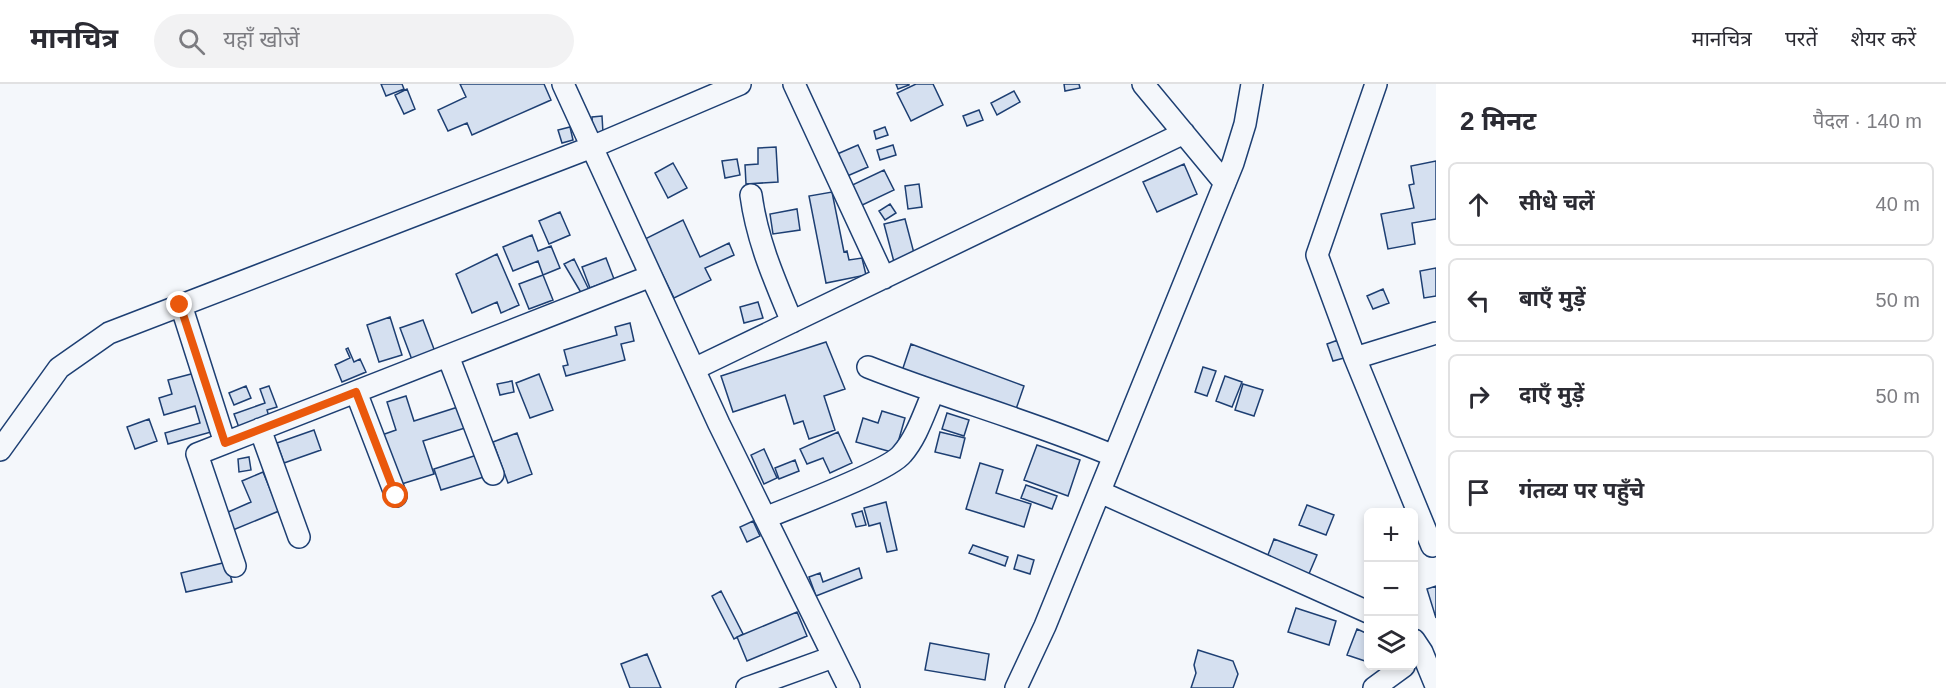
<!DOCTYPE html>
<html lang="hi">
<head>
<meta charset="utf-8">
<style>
	:root { --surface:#fff; --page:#f2f2f3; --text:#2b2b33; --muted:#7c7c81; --line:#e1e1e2 }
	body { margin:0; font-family:Arial,"Noto Sans Devanagari",sans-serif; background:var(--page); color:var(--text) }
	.controls { position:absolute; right:18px; bottom:18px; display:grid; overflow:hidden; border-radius:9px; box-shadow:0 3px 9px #0003 }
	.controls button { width:54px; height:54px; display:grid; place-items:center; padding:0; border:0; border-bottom:2px solid var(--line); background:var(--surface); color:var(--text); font:30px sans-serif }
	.stop { position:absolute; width:18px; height:18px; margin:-14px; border:4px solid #ea580c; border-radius:50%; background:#fff }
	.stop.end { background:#ea580c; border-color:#fff; box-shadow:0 2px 6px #0008 }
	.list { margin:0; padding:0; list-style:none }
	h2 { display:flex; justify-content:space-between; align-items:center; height:78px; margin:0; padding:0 24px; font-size:26px }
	h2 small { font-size:20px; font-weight:400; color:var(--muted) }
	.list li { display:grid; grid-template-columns:39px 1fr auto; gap:18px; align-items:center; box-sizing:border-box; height:84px; margin:0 12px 12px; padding:0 12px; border:2px solid var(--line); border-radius:9px }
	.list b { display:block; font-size:22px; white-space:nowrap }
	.list em { font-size:20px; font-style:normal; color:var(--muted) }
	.icon { flex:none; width:33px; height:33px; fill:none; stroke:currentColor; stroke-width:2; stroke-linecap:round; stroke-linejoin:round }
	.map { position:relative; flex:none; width:1436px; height:604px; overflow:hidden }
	header { display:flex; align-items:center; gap:36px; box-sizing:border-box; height:84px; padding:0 30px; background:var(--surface); border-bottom:2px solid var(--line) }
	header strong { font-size:28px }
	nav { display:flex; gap:33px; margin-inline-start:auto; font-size:21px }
	.search { width:420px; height:54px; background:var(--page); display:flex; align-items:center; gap:15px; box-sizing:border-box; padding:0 21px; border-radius:33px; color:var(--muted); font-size:22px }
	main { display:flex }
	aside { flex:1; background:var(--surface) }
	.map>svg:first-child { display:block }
</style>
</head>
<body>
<header>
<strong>मानचित्र</strong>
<div class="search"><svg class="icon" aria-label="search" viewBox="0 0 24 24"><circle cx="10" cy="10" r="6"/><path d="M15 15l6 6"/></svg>यहाँ खोजें</div>
<nav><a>मानचित्र</a><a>परतें</a><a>शेयर करें</a></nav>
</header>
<main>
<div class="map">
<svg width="1436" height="604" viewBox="0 0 1436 604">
	<rect width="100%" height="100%" fill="#f4f7fb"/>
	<path fill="#d5e0f0" stroke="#1d3f73" stroke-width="1.5" d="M381,0H402L404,5L386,12Z
		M460,0H544L551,16L472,51L467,39L448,47L438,26L466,13Z
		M896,0H909V1L898,5Z
		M916,0H933L943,21L911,37L897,9Z
		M1064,0H1079L1080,4L1065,7Z
		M407,5L415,25L404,30L395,11Z
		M1014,7L1020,18L997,31L991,19Z
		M979,26L983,36L967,42L963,32Z
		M602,32L603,49H593L592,33Z
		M570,43L573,56L562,59L558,46Z
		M885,43L888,51L876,55L874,47Z
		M858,61L868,83L845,93L835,71Z
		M893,61L896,71L880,76L877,66Z
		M776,63L778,98L746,100L745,81L758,80V64Z
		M737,75L740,91L725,94L722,77Z
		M1436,77V135L1412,139L1415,160L1388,165L1381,130L1414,124L1409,101L1414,100L1411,82Z
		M673,79L687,104L668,114L655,89Z
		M1184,80L1197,110L1157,128L1143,98Z
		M884,86L894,106L856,124L846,104Z
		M919,100L922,123L908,125L905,102Z
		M832,108L844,168L847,167L849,176L862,174L866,191L826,199L809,112Z
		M890,120L896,129L885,136L879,127Z
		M797,125L800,146L773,150L770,130Z
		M560,128L570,151L549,160L539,137Z
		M905,135L915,173L894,178L884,140Z
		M683,136L700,173L729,159L734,171L705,184L711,196L674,214L645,155Z
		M532,151L538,167L551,162L560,184L543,191L538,177L513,187L503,163Z
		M497,170L519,221L501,229L497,218L472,229L456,190Z
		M606,174L614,195L590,204L582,183Z
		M574,175L593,214L586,217L564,180Z
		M1436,184V212L1424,214L1420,187Z
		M543,191L553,216L529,225L519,200Z
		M1383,205L1389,219L1373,225L1367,212Z
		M758,218L763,234L744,239L740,223Z
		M390,233L402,271L379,278L367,241Z
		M423,236L437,273L414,281L400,244Z
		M630,239L634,257L621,260L625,276L566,292L563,282L568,281L564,266L617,251L615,243Z
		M1338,256L1344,274L1333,277L1327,260Z
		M826,258L845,305L824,312L835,346L809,355L803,337L794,340L785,311L733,328L721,292Z
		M911,260L1024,302L1014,331L901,290Z
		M348,264L354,278L360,275L366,288L342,298L335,281L350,274L346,265Z
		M1203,283L1216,287L1207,312L1195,308Z
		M195,289L211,348L168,360L165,349L200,339L195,322L164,331L159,314L172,310L168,296Z
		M539,290L553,326L530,334L516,299Z
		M1225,292L1242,298L1232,323L1216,317Z
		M512,297L514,308L500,311L497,300Z
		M1243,300L1263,306L1254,332L1235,326Z
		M246,302L251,314L234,321L229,309Z
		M269,302L277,323L267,326L271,339L241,349L234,330L265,319L260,305Z
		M406,312L414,337L458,323L465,344L423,357L434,390L395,402L379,352L396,346L387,318Z
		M882,327L905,334L895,369L856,358L863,334L878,339Z
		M947,329L969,336L964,352L942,345Z
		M149,335L157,357L135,365L127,343Z
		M314,346L321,366L284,379L277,359Z
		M838,348L852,379L830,389L823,374L807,380L800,365Z
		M940,348L965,354L960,374L935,368Z
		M517,349L532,390L508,399L493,358Z
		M1037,361L1080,376L1068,412L1024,396Z
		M764,365L777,394L764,400L751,371Z
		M480,370L487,392L441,406L434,385Z
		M249,373L251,386L239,388L238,375Z
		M795,376L799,387L779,395L775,384Z
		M980,379L1003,386L996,409L1031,420L1024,443L966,425Z
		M263,388L279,427L233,446L226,429L251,418L242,397Z
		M1026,401L1057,412L1052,425L1021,414Z
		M886,418L897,466L887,468L880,439L869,442L864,424Z
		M1307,421L1334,431L1326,451L1299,441Z
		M862,427L866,441L856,443L852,430Z
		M753,437L760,452L747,458L740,443Z
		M1274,455L1317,471L1308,492L1266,476Z
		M973,461L1008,473L1005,482L969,469Z
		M1018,471L1034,476L1030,490L1014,485Z
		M227,478L232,498L186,508L181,489Z
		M859,484L862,494L816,512L809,493L820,489L823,498Z
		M1436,502V534L1427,505Z
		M721,507L743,550L734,555L712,512Z
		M1296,524L1336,537L1329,561L1288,548Z
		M797,528L807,552L747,577L737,553Z
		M1357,545L1368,550V567L1365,577L1347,571Z
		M930,559L989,570L985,596L925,586Z
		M1198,566L1233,577L1238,590L1233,604H1191L1196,589L1194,581Z
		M647,570L661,604H630L621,580Z"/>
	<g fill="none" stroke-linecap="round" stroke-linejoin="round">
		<g stroke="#1d3f73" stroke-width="24">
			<path id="minor" d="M563,0L719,340L849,604
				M794,0L884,194
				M1143,0L1225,99
				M1376,0L1317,171L1355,274L1436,249
				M751,111C757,156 774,195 792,238
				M181,221L225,359
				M448,272L493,390
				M1355,274L1432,462L1436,461
				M868,283C949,315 1034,338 1114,372
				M694,285L1184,49
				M356,308L396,412
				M260,345L299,453
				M0,366L59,284L109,249L592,63L740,0
				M1100,408L1368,528
				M765,434C791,423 889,387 902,370C917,353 924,329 933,309
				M235,482L197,370L651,192
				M1414,556L1422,568L1436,602
				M747,604L833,573
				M1016,604L1045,542L1233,79L1245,40L1252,0
				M1374,604L1404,582"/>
		</g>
		<use href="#minor" stroke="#f4f7fb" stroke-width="21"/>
	</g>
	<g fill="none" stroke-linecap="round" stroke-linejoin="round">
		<path stroke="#ea580c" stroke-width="8" d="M180,221L225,359L356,308L396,412"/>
	</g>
</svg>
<div class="controls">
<button>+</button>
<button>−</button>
<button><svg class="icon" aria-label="layers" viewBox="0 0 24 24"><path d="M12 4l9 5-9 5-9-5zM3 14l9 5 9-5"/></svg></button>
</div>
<div class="stop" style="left:396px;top:412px"></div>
<div class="stop end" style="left:180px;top:221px"></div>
</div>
<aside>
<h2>2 मिनट<small>पैदल · 140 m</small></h2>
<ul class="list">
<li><svg class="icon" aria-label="ahead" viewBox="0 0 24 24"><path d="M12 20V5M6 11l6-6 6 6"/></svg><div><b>सीधे चलें</b></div><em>40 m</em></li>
<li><svg class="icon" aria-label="left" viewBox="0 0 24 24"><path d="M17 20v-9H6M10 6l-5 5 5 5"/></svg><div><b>बाएँ मुड़ें</b></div><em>50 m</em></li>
<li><svg class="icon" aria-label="right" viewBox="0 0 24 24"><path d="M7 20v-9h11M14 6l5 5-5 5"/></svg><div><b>दाएँ मुड़ें</b></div><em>50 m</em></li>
<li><svg class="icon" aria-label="arrive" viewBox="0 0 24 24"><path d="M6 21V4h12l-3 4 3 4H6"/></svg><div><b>गंतव्य पर पहुँचे</b></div></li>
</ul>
</aside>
</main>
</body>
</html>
